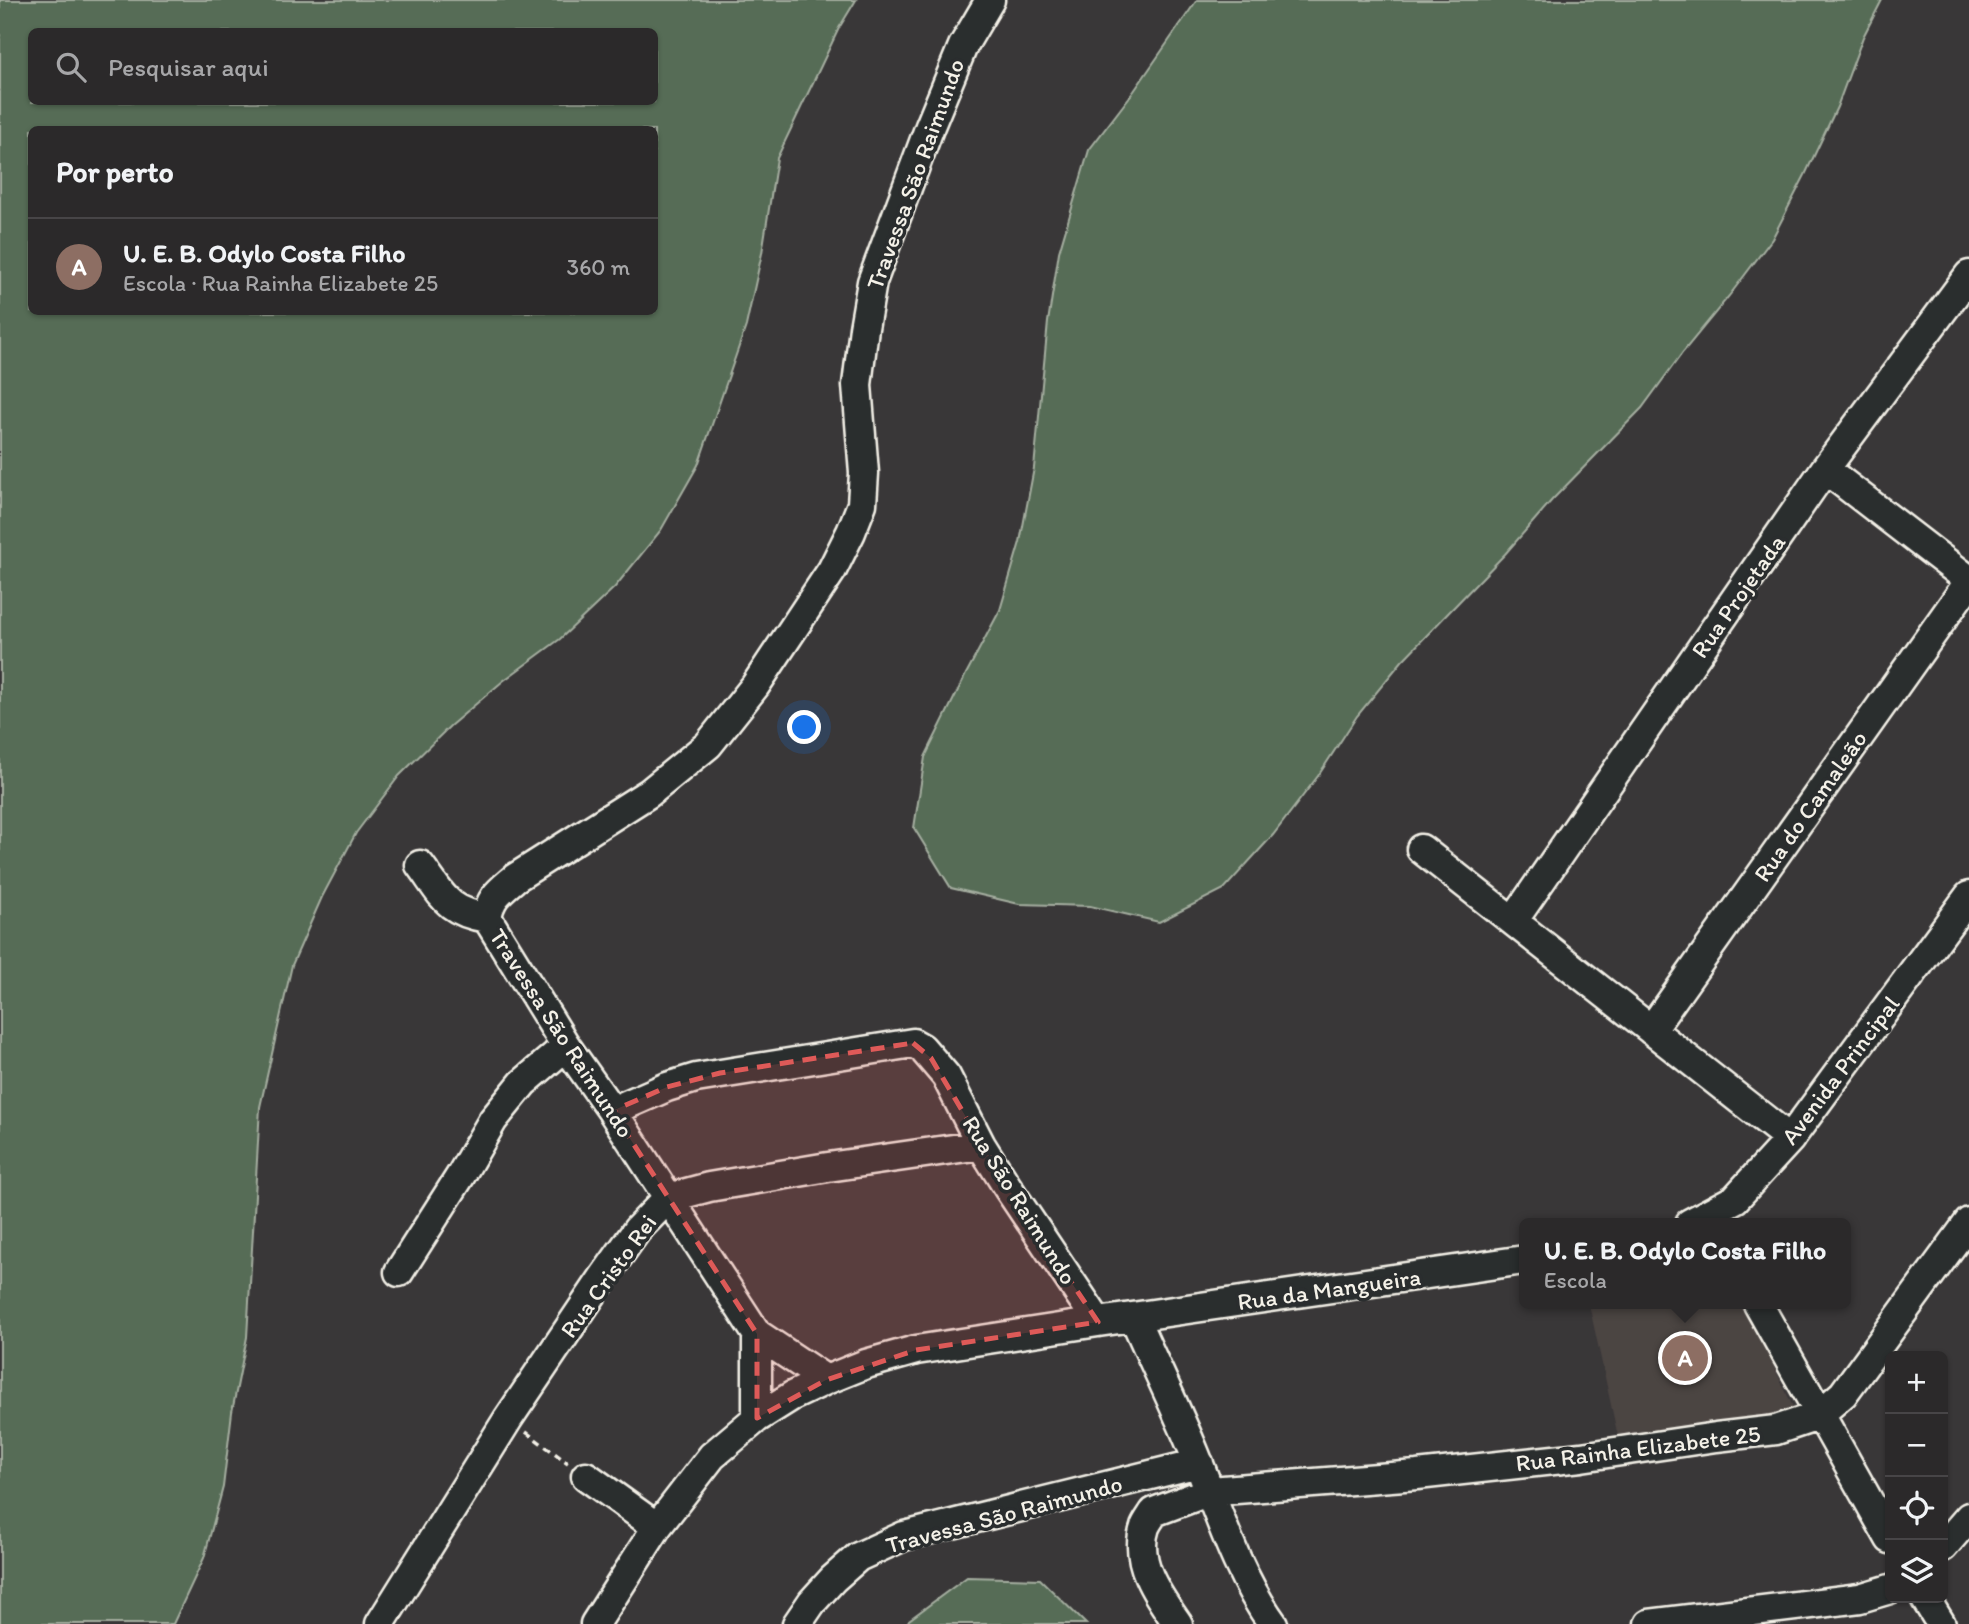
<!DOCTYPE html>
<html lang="pt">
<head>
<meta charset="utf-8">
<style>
	:root { --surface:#2b292a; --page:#373536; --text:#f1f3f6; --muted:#a6a6a8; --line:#474547; --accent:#1a73e8 }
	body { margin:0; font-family:Itim,sans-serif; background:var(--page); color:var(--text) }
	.controls { position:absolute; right:21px; bottom:21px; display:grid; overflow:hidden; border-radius:10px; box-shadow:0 2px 5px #0004 }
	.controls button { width:63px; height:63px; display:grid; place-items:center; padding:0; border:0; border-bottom:2px solid var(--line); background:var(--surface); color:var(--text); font:35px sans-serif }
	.you { position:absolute; left:805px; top:728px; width:24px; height:24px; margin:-18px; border:5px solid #fff; border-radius:50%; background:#1a73e8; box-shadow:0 0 0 10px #1a73e833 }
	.badge { display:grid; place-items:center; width:46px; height:46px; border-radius:50%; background:var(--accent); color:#fff; font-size:23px; font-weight:700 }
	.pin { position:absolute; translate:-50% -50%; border:4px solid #fff; box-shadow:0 2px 7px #0006 }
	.popup { position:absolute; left:1519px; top:1218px; width:332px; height:91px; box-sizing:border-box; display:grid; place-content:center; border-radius:10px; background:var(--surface); filter:drop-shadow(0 2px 5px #0005); font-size:23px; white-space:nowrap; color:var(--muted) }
	.popup b { font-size:26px; color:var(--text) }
	.popup::after { content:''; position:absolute; left:50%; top:100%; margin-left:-14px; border:14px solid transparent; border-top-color:var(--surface) }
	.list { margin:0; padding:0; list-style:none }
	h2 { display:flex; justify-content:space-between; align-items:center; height:91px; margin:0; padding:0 28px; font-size:30px }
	h2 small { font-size:23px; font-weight:400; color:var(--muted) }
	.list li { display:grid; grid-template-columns:46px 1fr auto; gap:21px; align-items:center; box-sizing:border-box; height:98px; padding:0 28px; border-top:2px solid var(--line) }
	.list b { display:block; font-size:26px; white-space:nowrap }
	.list p { margin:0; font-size:23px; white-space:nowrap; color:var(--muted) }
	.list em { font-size:23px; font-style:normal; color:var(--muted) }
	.icon { flex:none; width:38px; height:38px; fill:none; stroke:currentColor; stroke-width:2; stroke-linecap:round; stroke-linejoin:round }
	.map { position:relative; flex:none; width:1969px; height:1624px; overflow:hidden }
	.search { position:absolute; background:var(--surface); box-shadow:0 2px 5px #0004; left:28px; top:28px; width:630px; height:77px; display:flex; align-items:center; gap:18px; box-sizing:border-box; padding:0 24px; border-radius:10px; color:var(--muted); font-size:26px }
	.panel { position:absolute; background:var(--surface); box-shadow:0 2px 5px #0004; left:28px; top:126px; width:630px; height:189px; border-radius:10px }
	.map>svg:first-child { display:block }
</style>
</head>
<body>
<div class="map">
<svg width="1969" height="1624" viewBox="0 0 1969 1624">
	<rect width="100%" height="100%" fill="#393738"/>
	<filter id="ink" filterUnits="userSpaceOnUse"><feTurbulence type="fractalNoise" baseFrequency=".0143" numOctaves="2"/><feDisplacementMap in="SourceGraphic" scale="14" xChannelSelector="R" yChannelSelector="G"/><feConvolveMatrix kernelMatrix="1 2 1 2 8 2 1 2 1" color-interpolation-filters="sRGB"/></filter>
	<g filter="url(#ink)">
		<path fill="#4b4443" d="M1589,1304H1744L1795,1411L1618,1437Z"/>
		<path fill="#566c57" stroke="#a5aea0" stroke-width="2" fill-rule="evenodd" d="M0,0H856L839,28L777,158L762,253L746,326L698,465L661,530L615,587L560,639L503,681L450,726L399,776L356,833L322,897L292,965L260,1107L247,1337L232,1412L223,1487L204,1558L173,1624H0ZM32,32H654V102H32ZM32,130H654V312H32Z
			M1197,0H1882L1863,37L1837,107L1805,175L1772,239L1729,296L1683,352L1642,408L1552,500L1505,554L1402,661L1357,716L1318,776L1273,835L1224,889L1159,922L1090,906L1019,904L951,888L914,828L925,757L966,674L1000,610L1020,542L1034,468L1048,322L1059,252L1089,150L1134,91Z
			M967,1577L1040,1579L1086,1624H907L909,1620Z"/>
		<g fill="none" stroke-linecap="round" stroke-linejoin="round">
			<g stroke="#f4f1e8" stroke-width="33">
				<path id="minor" d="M1825,469L1969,580
					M1421,849L1790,1139
					M420,865C443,896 446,911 487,918
					M1513,921L1825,469L1969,275
					M1651,1030L1969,582
					M612,1111L667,1087L696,1078L913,1043L922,1048L946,1076L981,1145L1008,1188L1098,1322
					M1690,1223L1735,1199L1790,1139L1969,896
					M399,1272L461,1175L493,1120L523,1083L566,1046
					M1758,1304L1890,1539
					M1134,1317C1154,1363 1176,1408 1195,1454C1218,1511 1237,1574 1273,1624
					M757,1334V1418
					M826,1380L757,1334L612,1111L566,1046L487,918C490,897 500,891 515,878L649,793L708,745L755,686L832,570L851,532L862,504L864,473L857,385L864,328L872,282L930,126L963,46L990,0
					M586,1476L657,1527
					M1943,1547L1969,1517
					M1925,1598L1941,1624
					M380,1624L508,1419L605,1275L637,1230L668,1198L709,1187L828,1167L981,1145
					M595,1624L657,1527L712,1456L757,1418L792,1396L826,1380L866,1364L916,1350L1098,1322L1524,1260
					M797,1624L812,1602L833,1579L858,1557L904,1536L1199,1463
					M1178,1624C1159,1597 1133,1562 1145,1527C1147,1522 1151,1517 1154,1512L1210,1491L1417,1475L1581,1457L1716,1437L1776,1430L1812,1418L1821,1413L1843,1394L1969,1222
					M1649,1624L1860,1598L1890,1589"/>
			</g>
			<path stroke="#f4f1e8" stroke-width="3.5" stroke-dasharray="7 5" stroke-linecap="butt" d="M526,1432L568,1463"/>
			<use href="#minor" stroke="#2a2d2e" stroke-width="28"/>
		</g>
	</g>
	<path fill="#de5a58" fill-opacity="0.2" stroke="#de5a58" stroke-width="5" stroke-dasharray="14 9" stroke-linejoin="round" d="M913,1043L931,1058L1008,1188L1098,1322L916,1350L826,1380L757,1418V1334L612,1111L667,1087L720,1073Z"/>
	<g text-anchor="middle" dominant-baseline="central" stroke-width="7" stroke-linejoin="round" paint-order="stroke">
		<g font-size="24" fill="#f4f1e8" stroke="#2a2d2e">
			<text transform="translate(915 174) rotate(-70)">Travessa São Raimundo</text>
			<text transform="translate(1738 596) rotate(-55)">Rua Projetada</text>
			<text transform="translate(1810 806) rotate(-55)">Rua do Camaleão</text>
			<text transform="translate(562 1033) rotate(57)">Travessa São Raimundo</text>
			<text transform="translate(1840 1070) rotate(-53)">Avenida Principal</text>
			<text transform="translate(1020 1200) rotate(58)">Rua São Raimundo</text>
			<text transform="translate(608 1276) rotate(-54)">Rua Cristo Rei</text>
			<text transform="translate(1329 1289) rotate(-8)">Rua da Mangueira</text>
			<text transform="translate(1638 1448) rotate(-7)">Rua Rainha Elizabete 25</text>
			<text transform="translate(1004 1514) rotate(-15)">Travessa São Raimundo</text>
		</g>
	</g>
</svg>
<div class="controls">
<button>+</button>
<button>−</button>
<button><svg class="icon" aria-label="locate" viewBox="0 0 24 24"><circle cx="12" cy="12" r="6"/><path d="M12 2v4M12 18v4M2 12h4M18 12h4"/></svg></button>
<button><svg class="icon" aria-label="layers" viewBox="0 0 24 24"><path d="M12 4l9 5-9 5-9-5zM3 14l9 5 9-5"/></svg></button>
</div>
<div class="you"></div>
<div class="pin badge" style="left:1685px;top:1358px;background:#8d6e63">A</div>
<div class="popup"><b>U. E. B. Odylo Costa Filho</b>Escola</div>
<div class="search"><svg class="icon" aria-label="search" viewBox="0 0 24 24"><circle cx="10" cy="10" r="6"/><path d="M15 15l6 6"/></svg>Pesquisar aqui</div>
<section class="panel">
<h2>Por perto<small></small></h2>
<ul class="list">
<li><span class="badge" style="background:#8d6e63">A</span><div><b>U. E. B. Odylo Costa Filho</b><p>Escola · Rua Rainha Elizabete 25</p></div><em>360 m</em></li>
</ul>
</section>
</div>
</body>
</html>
